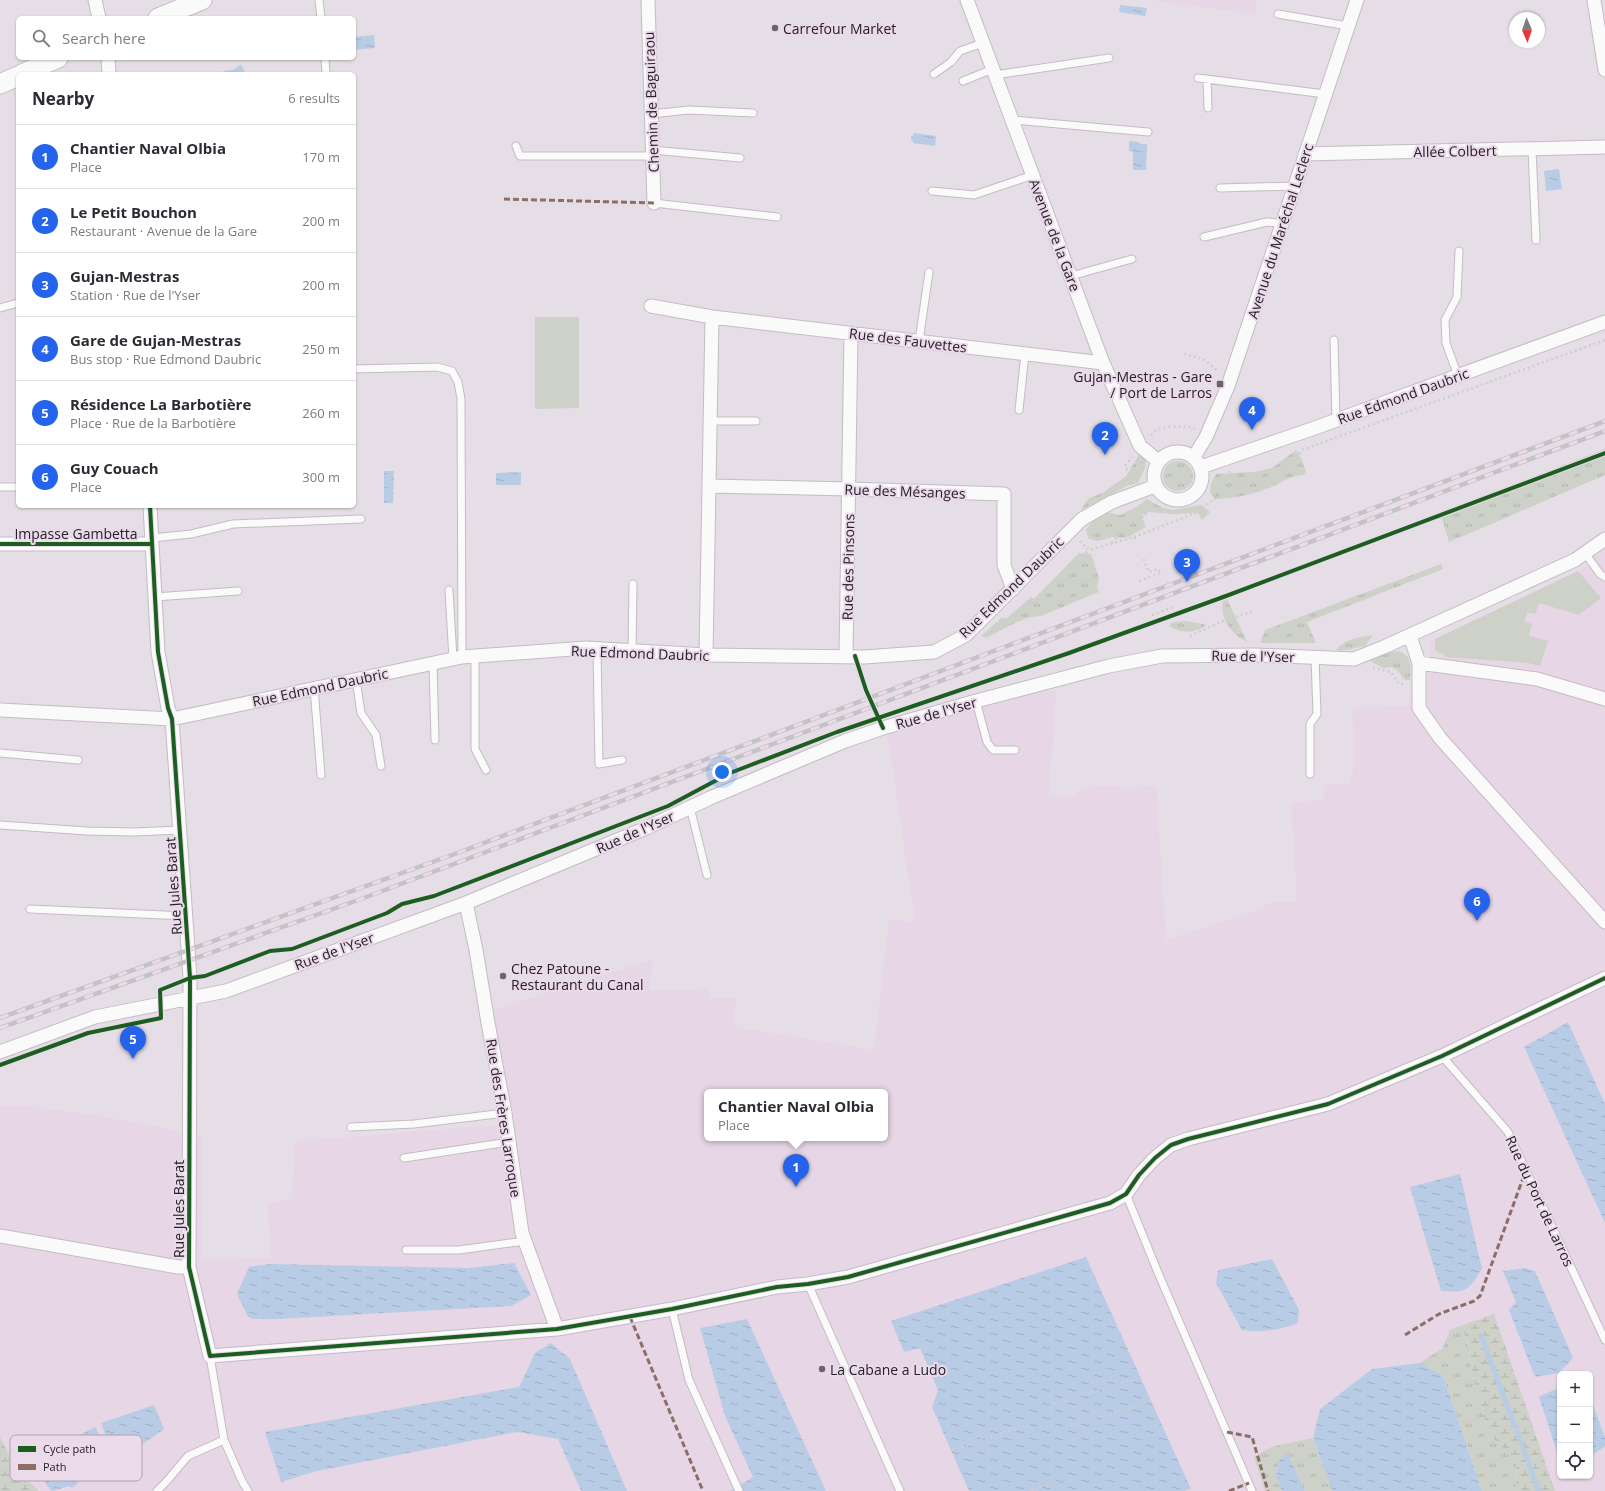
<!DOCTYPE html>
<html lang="en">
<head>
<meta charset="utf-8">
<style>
	:root { --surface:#fff; --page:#f7f7f7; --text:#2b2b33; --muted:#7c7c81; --line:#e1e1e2; --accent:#2563eb }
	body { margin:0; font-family:"Open Sans",sans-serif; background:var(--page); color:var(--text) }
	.controls { position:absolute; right:12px; bottom:12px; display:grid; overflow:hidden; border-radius:6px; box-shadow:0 1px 3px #0004 }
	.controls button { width:36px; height:36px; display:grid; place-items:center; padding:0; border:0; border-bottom:1px solid var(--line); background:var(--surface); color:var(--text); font:20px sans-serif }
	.compass { position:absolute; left:1509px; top:12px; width:36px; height:36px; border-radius:50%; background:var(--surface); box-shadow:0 1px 3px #0004; rotate:178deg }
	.you { position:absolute; left:722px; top:772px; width:14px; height:14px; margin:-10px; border:3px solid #fff; border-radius:50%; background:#1a73e8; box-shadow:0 0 0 6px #1a73e833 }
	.badge { display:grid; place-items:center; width:26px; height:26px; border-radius:50%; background:var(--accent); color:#fff; font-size:13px; font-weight:700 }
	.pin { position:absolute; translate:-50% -33px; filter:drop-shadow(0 1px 2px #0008) }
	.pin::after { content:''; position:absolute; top:21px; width:14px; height:12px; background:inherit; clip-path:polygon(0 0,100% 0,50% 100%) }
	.popup { position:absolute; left:704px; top:1089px; width:184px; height:52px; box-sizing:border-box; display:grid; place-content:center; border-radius:6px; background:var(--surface); filter:drop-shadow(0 1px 3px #0005); font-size:13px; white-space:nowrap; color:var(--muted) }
	.popup b { font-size:15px; color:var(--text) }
	.popup::after { content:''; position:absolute; left:50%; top:100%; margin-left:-8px; border:8px solid transparent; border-top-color:var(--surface) }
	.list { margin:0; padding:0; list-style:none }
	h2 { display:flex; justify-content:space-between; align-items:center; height:52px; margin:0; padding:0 16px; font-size:17px }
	h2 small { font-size:13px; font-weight:400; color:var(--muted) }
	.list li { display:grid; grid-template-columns:26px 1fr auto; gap:12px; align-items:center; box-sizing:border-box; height:64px; padding:0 16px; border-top:1px solid var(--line) }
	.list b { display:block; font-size:15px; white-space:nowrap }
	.list p { margin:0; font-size:13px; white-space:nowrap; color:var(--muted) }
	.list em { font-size:13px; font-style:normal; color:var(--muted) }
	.icon { flex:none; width:22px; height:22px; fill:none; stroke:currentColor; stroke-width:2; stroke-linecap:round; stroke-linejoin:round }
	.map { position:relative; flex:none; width:1605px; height:1491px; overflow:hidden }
	.search { position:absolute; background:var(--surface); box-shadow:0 1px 3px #0004; left:16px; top:16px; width:340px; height:44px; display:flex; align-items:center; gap:10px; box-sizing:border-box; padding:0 14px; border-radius:6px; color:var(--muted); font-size:15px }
	.panel { position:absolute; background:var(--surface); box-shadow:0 1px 3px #0004; left:16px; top:72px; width:340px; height:436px; border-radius:6px }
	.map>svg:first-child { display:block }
</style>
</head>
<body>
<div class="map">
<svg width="1605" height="1491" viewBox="0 0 1605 1491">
	<defs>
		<pattern id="grass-tufts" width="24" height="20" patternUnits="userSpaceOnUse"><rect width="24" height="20" fill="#cdd1c8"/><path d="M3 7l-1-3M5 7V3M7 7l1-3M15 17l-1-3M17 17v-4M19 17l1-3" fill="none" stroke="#b0b3ac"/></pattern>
		<pattern id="wetland-marsh" width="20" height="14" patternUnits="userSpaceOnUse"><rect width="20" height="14" fill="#cdd1c8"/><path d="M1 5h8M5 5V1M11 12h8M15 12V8" fill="none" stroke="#b0b3ac"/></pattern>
		<pattern id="water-ripples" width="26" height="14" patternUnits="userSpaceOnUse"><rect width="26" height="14" fill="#b9cce5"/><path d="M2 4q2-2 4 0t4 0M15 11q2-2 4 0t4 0" fill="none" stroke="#9fafc4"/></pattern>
	</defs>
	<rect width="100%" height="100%" fill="#e6dee6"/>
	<path fill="#e6d6e6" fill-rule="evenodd" d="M1150,0H1257L1255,14Z
		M1605,550V1104L1568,1022L1524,1047L1605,1223V1491H1555L1494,1314L1419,1363L1372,1369L1320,1409L1313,1438L1271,1447L1254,1457L1265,1491H826L747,1319L725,1416L753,1477L730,1491H627L570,1359L535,1353L519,1387L266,1432L281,1482L317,1471L517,1432L558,1438L581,1491H39L17,1471L0,1437V1106L18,1105L94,1115L201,1135V1260L270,1258L268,1203L292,1198L294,1145L297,1141L508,1124L494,1010L653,959L650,990L708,989L711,998H736L734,1027L874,1050L889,919L915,922L888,736L948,710L980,700L1056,690L1049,796L1070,797L1085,788L1114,785L1123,789L1156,786L1166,940L1261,909L1270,903L1297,901L1291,802L1324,800V785L1349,783V775L1353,774V724L1351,711L1357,708L1406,706L1428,678L1431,641L1578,571ZM707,1092H885V1138H707ZM1560,1374H1590V1476H1560Z"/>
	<path fill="url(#grass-tufts)" d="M1605,449V475L1449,542L1440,512Z
		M1296,450L1301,458L1306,472L1303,475C1287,476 1281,484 1266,489C1252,495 1230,499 1215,499L1210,493L1211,483L1216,474L1254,472L1272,468Z
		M1140,453L1146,461L1145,468L1138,483L1129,485L1081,510L1088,499L1104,492L1126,476Z
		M1163 476a15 15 0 1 1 30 0a15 15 0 1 1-30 0Z
		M1147,499L1163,508L1173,510L1201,505L1210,512L1202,520L1198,513L1172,514L1149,512L1141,515L1146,527L1128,537L1121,538L1112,537L1098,541L1089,539L1086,530L1093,519L1105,512L1120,515L1138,506Z
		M1079,553L1091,554L1099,578L1097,587L1099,592L1041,616C1022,616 1003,630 986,638L981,636L1000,619L1007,618L1031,597L1034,599Z
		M1441,564L1443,569L1307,622L1316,643H1260L1265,630Z
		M1227,599L1247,642C1232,635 1219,618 1223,601Z
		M1185,621L1204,624L1205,626C1195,634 1180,633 1169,626L1173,622Z
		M1373,635L1365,646C1352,648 1350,651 1336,650C1345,639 1359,637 1373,635Z
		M1399,651C1413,657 1411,667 1410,680H1405L1397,670L1392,667L1383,668L1370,661L1390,652Z
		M1463,1325L1473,1376L1489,1434L1506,1451L1516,1466L1517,1484L1514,1491H1482L1443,1375L1419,1363L1443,1348L1450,1330Z
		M1313,1438L1332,1491H1305L1288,1454L1279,1460L1276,1477L1282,1491H1265L1254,1457L1271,1447Z"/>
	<path fill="url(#wetland-marsh)" d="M1494,1314L1555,1491H1514L1517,1484L1516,1466L1506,1451L1489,1434L1473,1376L1463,1325Z
		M0,1437L17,1471L39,1491H0Z"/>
	<path fill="#cdd1c8" d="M535,317H579V408L535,409Z
		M1578,571L1601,598L1579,615L1539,603L1535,614L1527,612L1525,622L1532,624L1529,636L1548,641L1540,666L1528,663L1447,657L1435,650V639Z"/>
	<path fill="url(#water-ripples)" d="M1120,5L1147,8L1145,16L1119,12Z
		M374,35L375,48L354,50V37Z
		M241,65L243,68L245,74H222L224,71L233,70L238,66Z
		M914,133L936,136L935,146L913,143V141L911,140V136H913Z
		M1129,141L1139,142L1140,144H1147L1146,170H1133V152L1129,151Z
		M1559,169L1562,189L1546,191L1544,171Z
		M384,471H394L393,503H384Z
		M521,472V485H496V473Z
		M1568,1022L1605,1104V1223L1524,1047Z
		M1460,1174L1482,1269C1468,1290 1468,1293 1441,1291L1410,1187Z
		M1086,1257L1191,1489L1184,1491H969L932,1407L938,1390L920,1348L904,1352L891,1321Z
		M1272,1259L1299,1310L1298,1323C1280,1330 1262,1333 1242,1330L1216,1283L1218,1270Z
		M514,1263L531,1295L511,1306L277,1319H254L248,1317L237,1294L249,1267L270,1264L468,1268Z
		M1525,1268L1535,1271L1573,1358L1559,1373L1535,1377L1509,1310L1516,1302L1503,1271Z
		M747,1319L826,1491H730L753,1477L725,1416L700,1328Z
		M551,1343L570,1359L627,1491H581L558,1439L517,1432L317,1471L281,1482L265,1432L519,1387L535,1353Z
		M1419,1363L1443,1375L1482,1491H1332L1313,1438L1320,1409L1372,1369Z
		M1560,1387V1461L1539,1397Z
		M1590,1397L1605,1437V1446L1590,1457Z
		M154,1405L164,1429L146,1442L118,1456L112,1453L101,1423Z
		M96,1427L108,1462L81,1477L79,1482L72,1488L69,1486L52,1491L48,1487L31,1458Z
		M1288,1454L1305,1491H1282L1276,1477L1279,1460Z"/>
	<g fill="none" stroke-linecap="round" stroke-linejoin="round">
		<path stroke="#b9cce5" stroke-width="5" d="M1481,1335L1539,1491"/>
		<g stroke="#c3bcc2" stroke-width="9">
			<path id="lane" d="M319,0L321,18
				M1278,14L1348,26
				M325,58L326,74
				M934,74L951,62L960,51L983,43
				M995,75L1109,58
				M1198,78L1325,94
				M1207,79L1208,108
				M963,81L993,69
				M651,114L689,110L753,113
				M1012,120L1148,132
				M516,146L520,156H652
				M1532,149L1536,240
				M652,150L740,158
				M1220,188L1295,186
				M932,191L974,195L1033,175
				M654,203L777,217
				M1204,237L1267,222L1282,223
				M1071,276L1132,259
				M0,308L18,303
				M1334,340L1336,421
				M919,341L929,272
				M354,369L437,367L452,371L458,382L461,399L462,657
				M1458,376L1446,343L1445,320L1457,297L1459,251
				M1019,410L1025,354
				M711,421H756
				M0,487H18
				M152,538L191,534L233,524L361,519
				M1585,553L1600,574L1605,577
				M449,590L453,659
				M155,597L238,591
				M597,649L599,764L622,760
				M632,651L633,584
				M475,656V749L486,770
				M433,663L435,740
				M356,679L361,713L376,735L381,766
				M314,688L321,775
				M976,701L987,742L993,750H1015
				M0,753L78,760
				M1310,774V724L1317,714L1315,657
				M690,807L707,875
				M0,825L87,831L134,832L180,830
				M30,909L186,916
				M1442,1056L1508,1132L1605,1340
				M351,1127L414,1124L505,1113
				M404,1158L509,1142
				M1126,1194L1159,1275L1252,1491
				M406,1250H459L525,1241
				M808,1284L900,1491
				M672,1309L689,1380L739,1491
				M210,1356L224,1440L242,1481L248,1491
				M157,1491L166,1482L188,1456L224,1440"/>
		</g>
		<g stroke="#c3bcc2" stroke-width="15">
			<path id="street" d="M95,0L99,18
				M648,0L654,203
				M967,0L1103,363L1140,446L1158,461
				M1594,0L1605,70
				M108,58L109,74
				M1305,154L1605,147
				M651,306L712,317
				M1154 476a24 24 0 1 1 48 0a24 24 0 1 1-48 0Z
				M1194,457L1206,437L1228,386L1357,0
				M1201,467L1312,429L1605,322
				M710,486L849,489L1004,494V565L1013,589
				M150,506L158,652L168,708L172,719L190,978L189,1267L210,1356L557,1329L672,1309L777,1287L808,1284L848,1277L1110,1203L1126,1194L1139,1175L1155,1158L1171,1145L1188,1139L1328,1104L1442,1056L1605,978
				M0,544H152
				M1410,636L1419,663V708L1440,738L1605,922
				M706,655L712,317L1103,363
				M846,656L851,333
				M1419,663L1537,679L1605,699
				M0,710L172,719L462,657L586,648L706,655L864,657L934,652L966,635L1082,519L1112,502L1155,486
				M466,903L476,950L488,1023L505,1113L522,1233L557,1329
				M0,1052L95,1017L226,991L466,903L644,829L710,798L845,741L883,728L976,701L1109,666L1162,656L1255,655L1354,659L1384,647L1575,560L1605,539
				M0,1236L178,1267H189"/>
		</g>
		<g stroke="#c3bcc2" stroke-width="21">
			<path id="secondary" d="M158,18L202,0
				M22,74L58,58
				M0,84L18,76"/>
		</g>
		<path stroke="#d0cdd0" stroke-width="2.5" stroke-dasharray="2 3" stroke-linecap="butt" d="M1184,354L1203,359L1218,371
			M1151,435C1153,434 1154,432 1156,430C1163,426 1188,425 1195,429
			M1229,471L1237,499
			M1132,479L1125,466L1132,457
			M1134,537L1203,510L1207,504L1234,486L1269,480L1287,470L1302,450L1605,340
			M1080,541L1089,550L1134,537L1136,540
			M1112,543L1126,525L1146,515L1143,506
			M1139,581L1161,573L1158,569L1149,572L1143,558
			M1152,615L1173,607
			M1001,618L1005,622L1030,600L1037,602L1089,550
			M1190,636L1225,620L1252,612
			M1373,668L1391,672L1399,684H1406
			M1054,1404L1141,1377
			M1071,1426L1151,1401
			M952,1450L1032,1423
			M1031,1491L1060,1480"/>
		<use href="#lane" stroke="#fbfafb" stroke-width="7"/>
		<use href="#street" stroke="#fbfafb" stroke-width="13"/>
		<use href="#secondary" stroke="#fbfafb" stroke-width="19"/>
		<g stroke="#c5c2c5" stroke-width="4.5">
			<path id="rail" d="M0,1018L452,855L1605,421
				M0,1028L361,899L1605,431"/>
		</g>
		<use href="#rail" stroke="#eadaea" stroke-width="3" stroke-dasharray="9" stroke-linecap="butt"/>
		<path stroke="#8d6e63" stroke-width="3" stroke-dasharray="6 3" stroke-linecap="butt" d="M504,199L654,203
			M630,1317L703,1491
			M1405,1335L1439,1314L1474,1301L1480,1296L1526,1170
			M1227,1432L1252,1437L1268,1491
			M1229,1491L1249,1483"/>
		<g stroke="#eadaea" stroke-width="6">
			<path id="cycleway" d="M150,506L158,652L168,708L172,719L190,978L189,1267L210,1356L557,1329L672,1309L777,1287L808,1284L848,1277L1110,1203L1126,1194L1139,1175L1155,1158L1171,1145L1188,1139L1328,1104L1442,1056L1605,978
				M0,544H152
				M855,656L866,690L883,728
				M0,1065L88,1033L161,1018L160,990L190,978L205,976L270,951L292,949L387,913L402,904L434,896L668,806L730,773L837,732L1069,653L1226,596L1605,453"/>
		</g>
		<use href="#cycleway" stroke="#1b5e20" stroke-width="4"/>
	</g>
	<g fill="#6a636a" stroke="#eadaea" stroke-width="1.5">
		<circle cx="775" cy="28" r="4"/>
		<rect x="1216" y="380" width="8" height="8" rx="2"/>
		<circle cx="503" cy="976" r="4"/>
		<circle cx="822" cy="1369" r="4"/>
	</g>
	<g text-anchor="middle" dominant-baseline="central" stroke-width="4" stroke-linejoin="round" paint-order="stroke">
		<g font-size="14" fill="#272127" stroke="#eadaea" text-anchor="start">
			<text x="783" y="28">Carrefour Market</text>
			<text x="1212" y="376" text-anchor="end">Gujan-Mestras - Gare<tspan x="1212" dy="16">/ Port de Larros</tspan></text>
			<text x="511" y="968">Chez Patoune -<tspan x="511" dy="16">Restaurant du Canal</tspan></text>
			<text x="830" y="1369">La Cabane a Ludo</text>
		</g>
		<g font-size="14" fill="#272127" stroke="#eadaea">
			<text transform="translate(651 102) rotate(-92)">Chemin de Baguiraou</text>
			<text transform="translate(1455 151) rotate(-1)">Allée Colbert</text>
			<text transform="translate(1280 231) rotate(-72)">Avenue du Maréchal Leclerc</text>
			<text transform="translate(1055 235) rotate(69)">Avenue de la Gare</text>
			<text transform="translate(908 340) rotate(7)">Rue des Fauvettes</text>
			<text transform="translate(1403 396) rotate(-20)">Rue Edmond Daubric</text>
			<text transform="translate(905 491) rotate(2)">Rue des Mésanges</text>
			<text x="76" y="533">Impasse Gambetta</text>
			<text transform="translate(848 567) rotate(-89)">Rue des Pinsons</text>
			<text transform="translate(1011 587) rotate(-44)">Rue Edmond Daubric</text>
			<text transform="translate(640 653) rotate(2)">Rue Edmond Daubric</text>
			<text transform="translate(1253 656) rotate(1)">Rue de l'Yser</text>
			<text transform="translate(320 687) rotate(-12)">Rue Edmond Daubric</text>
			<text transform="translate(936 713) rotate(-16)">Rue de l'Yser</text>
			<text transform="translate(635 832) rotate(-24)">Rue de l'Yser</text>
			<text transform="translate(173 886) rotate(-94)">Rue Jules Barat</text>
			<text transform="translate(334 951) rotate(-20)">Rue de l'Yser</text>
			<text transform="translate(504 1118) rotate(81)">Rue des Frères Larroque</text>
			<text transform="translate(1540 1201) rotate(65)">Rue du Port de Larros</text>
			<text transform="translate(178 1209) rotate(-90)">Rue Jules Barat</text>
		</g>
	</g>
	<rect x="10" y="1435" width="132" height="46" rx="6" fill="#eadaea" stroke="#b0a2b0" stroke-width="1"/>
	<rect x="18" y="1446" width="18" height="6" fill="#1b5e20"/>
	<rect x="18" y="1464" width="18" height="6" fill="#8d6e63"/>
	<g font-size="11" fill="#272127">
		<text x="43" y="1453">Cycle path</text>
		<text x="43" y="1471">Path</text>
	</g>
</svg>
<div class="controls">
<button>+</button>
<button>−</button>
<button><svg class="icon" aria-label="locate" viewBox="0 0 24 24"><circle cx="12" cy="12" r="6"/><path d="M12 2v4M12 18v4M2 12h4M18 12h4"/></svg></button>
</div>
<svg class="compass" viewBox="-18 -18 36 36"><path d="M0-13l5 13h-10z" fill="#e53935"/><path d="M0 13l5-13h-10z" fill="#7c7c81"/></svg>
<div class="you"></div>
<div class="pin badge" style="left:796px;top:1187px">1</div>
<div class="popup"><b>Chantier Naval Olbia</b>Place</div>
<div class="pin badge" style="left:1105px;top:455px">2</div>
<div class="pin badge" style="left:1187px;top:582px">3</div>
<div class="pin badge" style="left:1252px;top:430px">4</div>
<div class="pin badge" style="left:133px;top:1059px">5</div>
<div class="pin badge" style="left:1477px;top:921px">6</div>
<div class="search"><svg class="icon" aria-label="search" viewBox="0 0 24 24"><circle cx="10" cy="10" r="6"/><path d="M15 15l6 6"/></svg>Search here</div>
<section class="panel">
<h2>Nearby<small>6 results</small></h2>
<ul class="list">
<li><span class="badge">1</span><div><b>Chantier Naval Olbia</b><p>Place</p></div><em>170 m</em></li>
<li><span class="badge">2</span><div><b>Le Petit Bouchon</b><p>Restaurant · Avenue de la Gare</p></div><em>200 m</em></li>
<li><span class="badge">3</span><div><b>Gujan-Mestras</b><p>Station · Rue de l'Yser</p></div><em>200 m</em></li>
<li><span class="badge">4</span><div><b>Gare de Gujan-Mestras</b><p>Bus stop · Rue Edmond Daubric</p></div><em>250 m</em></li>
<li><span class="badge">5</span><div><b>Résidence La Barbotière</b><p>Place · Rue de la Barbotière</p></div><em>260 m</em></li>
<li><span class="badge">6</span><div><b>Guy Couach</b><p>Place</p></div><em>300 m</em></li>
</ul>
</section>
</div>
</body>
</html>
